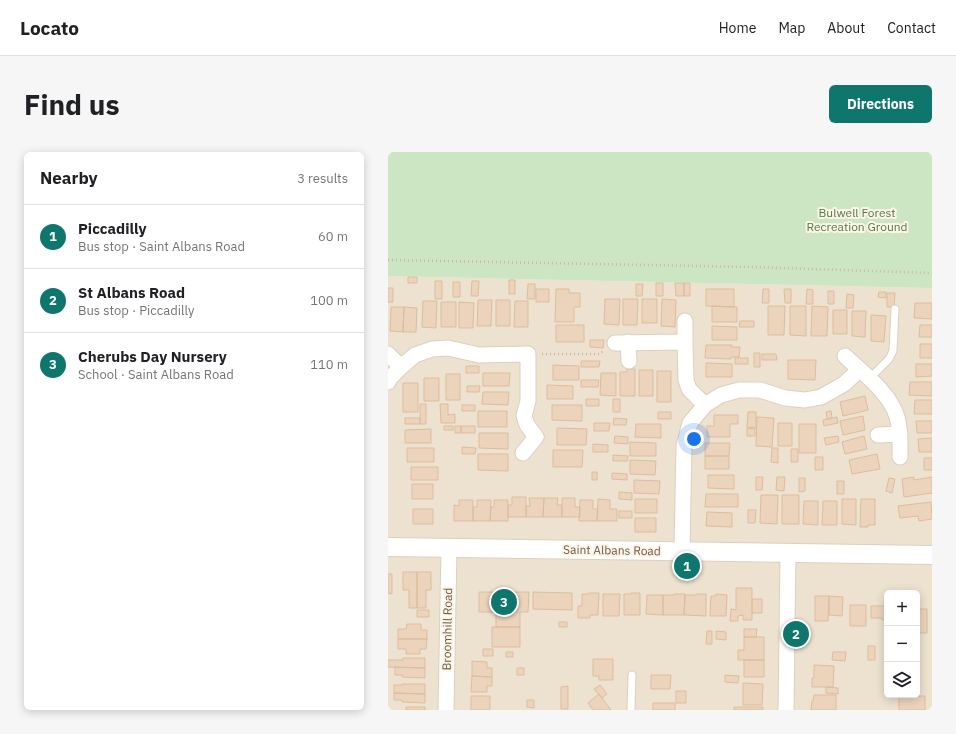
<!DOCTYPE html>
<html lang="en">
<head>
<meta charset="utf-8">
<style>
	:root { --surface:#fff; --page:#f6f6f6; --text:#202124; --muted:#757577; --line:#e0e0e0; --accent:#0f766e }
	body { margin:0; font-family:"IBM Plex Sans",sans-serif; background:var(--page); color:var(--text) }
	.controls { position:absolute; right:12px; bottom:12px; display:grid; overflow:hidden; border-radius:6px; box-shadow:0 2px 10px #0003 }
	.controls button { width:36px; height:36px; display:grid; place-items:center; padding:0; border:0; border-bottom:1px solid var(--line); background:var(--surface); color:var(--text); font:20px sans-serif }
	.you { position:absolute; left:306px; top:287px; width:14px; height:14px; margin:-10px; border:3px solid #fff; border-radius:50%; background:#1a73e8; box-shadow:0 0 0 6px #1a73e833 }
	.badge { display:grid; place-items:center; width:26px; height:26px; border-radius:50%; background:var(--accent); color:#fff; font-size:13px; font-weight:700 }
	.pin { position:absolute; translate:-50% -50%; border:2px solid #fff; box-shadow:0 1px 4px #0006 }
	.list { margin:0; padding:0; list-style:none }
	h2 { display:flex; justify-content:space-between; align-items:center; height:52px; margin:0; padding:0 16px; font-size:17px }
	h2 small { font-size:13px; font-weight:400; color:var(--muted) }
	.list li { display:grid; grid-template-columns:26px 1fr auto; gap:12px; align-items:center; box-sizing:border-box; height:64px; padding:0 16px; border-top:1px solid var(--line) }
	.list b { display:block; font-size:15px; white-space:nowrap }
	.list p { margin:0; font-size:13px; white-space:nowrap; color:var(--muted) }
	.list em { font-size:13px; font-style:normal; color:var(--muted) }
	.icon { flex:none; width:22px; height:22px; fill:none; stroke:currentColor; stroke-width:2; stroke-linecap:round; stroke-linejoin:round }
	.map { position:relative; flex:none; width:544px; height:558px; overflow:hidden; border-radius:6px }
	header { display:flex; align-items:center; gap:24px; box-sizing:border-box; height:56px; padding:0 20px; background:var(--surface); border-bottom:1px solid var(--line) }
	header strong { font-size:19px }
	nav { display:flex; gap:22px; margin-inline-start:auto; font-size:14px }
	.intro { display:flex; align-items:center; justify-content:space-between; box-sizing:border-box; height:96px; padding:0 24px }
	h1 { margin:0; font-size:28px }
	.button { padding:10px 18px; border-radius:6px; background:var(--accent); color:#fff; font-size:14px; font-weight:700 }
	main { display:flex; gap:24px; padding:0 24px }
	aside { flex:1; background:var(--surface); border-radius:6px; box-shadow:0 2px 10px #0003 }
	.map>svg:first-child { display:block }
</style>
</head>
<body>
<header>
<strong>Locato</strong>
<nav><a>Home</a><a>Map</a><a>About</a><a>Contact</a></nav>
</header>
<div class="intro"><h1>Find us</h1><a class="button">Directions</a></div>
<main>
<aside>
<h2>Nearby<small>3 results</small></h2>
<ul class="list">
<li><span class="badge">1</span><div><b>Piccadilly</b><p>Bus stop · Saint Albans Road</p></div><em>60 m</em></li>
<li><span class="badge">2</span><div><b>St Albans Road</b><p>Bus stop · Piccadilly</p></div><em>100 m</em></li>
<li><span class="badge">3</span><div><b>Cherubs Day Nursery</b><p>School · Saint Albans Road</p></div><em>110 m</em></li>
</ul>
</aside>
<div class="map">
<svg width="544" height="558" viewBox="0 0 544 558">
	<rect width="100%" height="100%" fill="#f9f2e1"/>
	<path fill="#ede2cf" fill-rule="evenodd" d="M0,124L544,136V558H0ZM499,441H529V543H499Z"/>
	<path fill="#cce5c2" d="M0,0H544V136L0,124Z"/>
	<path fill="#ecd4bc" stroke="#ddbc9e" d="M20,125H29V131H20Z
		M121,128H127V142H121Z
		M47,129H54V147H47Z
		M84,129H91L90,144H83Z
		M65,130H72V145H65Z
		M268,131H275V144H268Z
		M287,131H296V144H288Z
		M296,131H302V144H296Z
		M140,132H147V147H139Z
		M248,132H255L254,144H248Z
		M0,136H5V150H0Z
		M148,137H161V150H148Z
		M168,137H181V141H192V155H186V170H167Z
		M318,137H346V155L318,154Z
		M375,137H381V151H374Z
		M396,137H403V151H397Z
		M419,137L425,138V152H418Z
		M440,139H446V152H440Z
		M491,140H498V146L490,145Z
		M499,141H507L506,155H499Z
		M459,142L466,143L465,156H458Z
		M217,147H232L231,173L216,172Z
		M235,147H250L249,173H235Z
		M254,147H269V171H254Z
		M274,147L288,148L287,175L273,174Z
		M90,148H104L103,174H89Z
		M108,148H122V174H108Z
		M35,149H49L48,176L34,175Z
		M127,149H140V175H126Z
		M53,150H68V175H53Z
		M71,150L86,151L85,176H71Z
		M527,151H544V167L526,166Z
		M324,154L349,155V170H324Z
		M380,154H397L396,183H380Z
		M402,154H418V184L402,183Z
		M424,154L440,155L439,184H423Z
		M3,155H16L15,180L2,179Z
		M16,155L29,156L28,180H15Z
		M445,158H459V182H445Z
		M464,159H478L477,185L464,184Z
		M483,163L498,164L496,190L483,189Z
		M352,169H366V175H351Z
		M168,173H196V190H168Z
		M532,173H544V185H531Z
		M324,174L349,175V188H324Z
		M202,188H216L215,196L202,195Z
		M532,192H544V206H532Z
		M318,193H344L343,195H352L351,205H343V207L317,206Z
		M366,201H372V215H366Z
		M374,202H388L389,208H374Z
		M347,206H360V212H347Z
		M400,208H428L427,228L400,227Z
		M193,209H212L211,215H193Z
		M318,211L344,212V225H318Z
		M528,212H544V224L528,225Z
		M165,213L191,214V228H165Z
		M78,214H91V221H78Z
		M239,217H247V244H232V220H239Z
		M251,218H265V244H251Z
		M269,219H283V250H269Z
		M95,221H122L121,234H95Z
		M213,221H228V244L212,243Z
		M58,222H72V248H58Z
		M36,226H51V249H36Z
		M193,228H211L210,235H193Z
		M522,230H544V244L521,243Z
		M15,231H30V260H15Z
		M159,233L185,234V247H159Z
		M79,234H92L91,240H79Z
		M95,240H121L120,253L94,252Z
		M477,244L480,258L455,264L452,250Z
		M198,247H211V254H198Z
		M225,247H232V260H225Z
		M527,248H544V262H526Z
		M32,252H38V272H32Z
		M52,252H60V263L67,262V271H53Z
		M74,253H87V259H74Z
		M164,253H194V269L164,268Z
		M90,259H119V275H90Z
		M443,259L444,266L439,267L438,260Z
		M270,260H283V267H270Z
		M360,260H368V276L359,275Z
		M326,263H350V272H342V285H319V274H326Z
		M475,264L477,278L455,283L452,269Z
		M369,265L386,266L384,295L368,294Z
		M449,265L450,271L436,274L435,268Z
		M17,266H32V272H17Z
		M226,266L239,267L238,273H225Z
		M528,269H544V281H529Z
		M206,271H222L221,279H206Z
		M390,271H404V294H390Z
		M248,272H273V286L247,285Z
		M411,272H428V301H411Z
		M56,274H65V278H56Z
		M67,274H73V281H67Z
		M73,274H87V281H73Z
		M169,276L199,277L198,293H169Z
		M359,276L367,277V284H359Z
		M43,277V291H17V278Z
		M91,281H120V297L91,296Z
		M227,284L240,285V292L226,291Z
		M450,284L451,290L438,293L436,286Z
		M476,284L479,297L457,302L454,290Z
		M544,286V300H531L530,287Z
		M242,290L268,291V304H242Z
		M317,291H342L341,304H317Z
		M205,292L220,293V300H205Z
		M74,295L88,296L87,302H74Z
		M19,296H46V310H19Z
		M384,296H390V311L383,310Z
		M403,297H410V310H403Z
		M165,298H195L194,315H165Z
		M90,302H120V319L90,318Z
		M489,302L492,317L464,322L461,308Z
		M225,303L240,304L239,309H225Z
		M317,304H341V317H317Z
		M427,305H435V318H427Z
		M536,306H544V318H536Z
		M242,308L268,309L267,323L242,322Z
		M23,315H50V328H23Z
		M204,320H209V328H204Z
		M224,321L239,322V328L224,327Z
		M320,323H346V337L320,336Z
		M368,325H375L374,338H368Z
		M389,325H397L396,339L388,338Z
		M526,325V328L544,325V341L516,345L514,327Z
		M411,326H417V339L411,340Z
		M501,326L507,327L504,341L498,339Z
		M246,328L272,329L271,342L246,341Z
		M449,329H456V342H449Z
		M24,332H45V347H24Z
		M231,340L244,341V348L231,347Z
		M318,342H350V355H317Z
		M373,343H390L389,372L372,371Z
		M394,343H411V372H394Z
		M124,345H138V365H120V353H124Z
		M141,346H156L155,365H138V354H142Z
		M156,346H170L169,353H174V365H155Z
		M174,346H187V355H192V365H174Z
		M210,347L222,348V357H229V369H209Z
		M247,347H269V361H247Z
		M454,347H468V373L454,372Z
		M473,347H487V373H480V375H472Z
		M71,348H85V369H66V353L71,354Z
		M89,348H103L102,369H85V355H89Z
		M106,348H120V369H102L103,355H106Z
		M192,348H205V357H210L209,369H191Z
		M416,349H430V373L415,372Z
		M435,349H449V373H434Z
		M543,350L544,367L531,369L530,364L512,366L510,354Z
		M25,357H45V372H25Z
		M360,358H368L367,371H360Z
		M231,359H244V366H231Z
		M319,360L344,361V375L318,374Z
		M247,366H268V380H247Z
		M15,420H29V456H21V438H15Z
		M29,420H43V438H38V456H29Z
		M0,422H4V442L0,441Z
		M348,436H364V468H355V463L350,464V469H342L343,457L348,458Z
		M91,440H141L140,460H132V475H108V460H91Z
		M145,440L184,441V458L145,457Z
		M201,441H211L210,463H202V466H190V454H194V442H200Z
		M243,441H252V463H236V442H243Z
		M215,442H232L231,464H215Z
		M286,442H297L296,463H275V443H286Z
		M308,442H318V464L296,463L297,443H308Z
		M328,442L339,443L338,464H322L323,444H328Z
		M259,443H275V463L258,462Z
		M427,444H441L440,469H427Z
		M441,444L455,445L454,464L441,463Z
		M364,447H374V461H364Z
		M462,453H478V474H462Z
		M529,453H530V457H539V481H530V490H529Z
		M483,454H499V468H494V466H483Z
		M29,458H41V465H29Z
		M171,470H179V475H171Z
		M19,472H33V478H39V487H10V477H18Z
		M104,475H132V495H104Z
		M356,477H369L368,485H356Z
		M319,479H324V492H318Z
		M328,479L338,480V488L328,487Z
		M356,485H376V508H350V498H356Z
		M10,487H39L38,497H32V502H18V497H10Z
		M480,494H487V508H480Z
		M95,497H105V504H95Z
		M118,500H125V505H118Z
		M445,500H458L457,509L444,508Z
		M15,506H37V516L0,515V508H15Z
		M205,507H225V528H211V524H205Z
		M356,508H376V525H356Z
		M84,509L99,510V516H104V525L84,524Z
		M426,513L446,514L445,535H424V526H426Z
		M7,515L37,516V526L14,525V523H7Z
		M129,516H136V523H129Z
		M263,523H283L282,537H263Z
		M337,523L351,524L350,531L337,530Z
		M84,524L104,525V534H99V540H83Z
		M355,531L375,532L374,553H355Z
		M14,532H37V542L6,541V533H14Z
		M212,533L219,542L214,546L206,537Z
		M180,534V557H173V535Z
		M438,535L450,536V542L438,541Z
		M288,539H298V551H288Z
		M6,541L37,542V551L14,550V548H6Z
		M211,542L223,558H205L200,551Z
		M426,543H448V558H423L424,549H425Z
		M83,544H102V558H83Z
		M511,544H537V558H511Z
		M139,548H146V556L139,555Z
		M265,551H287V558H265Z
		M18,555H37V558H18Z
		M346,555H375V558H346Z"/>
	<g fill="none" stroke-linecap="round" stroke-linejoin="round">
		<g stroke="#dccfbe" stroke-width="9">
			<path id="service" d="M481,227L501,207L505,199L507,157
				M243,558L244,523"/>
		</g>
		<g stroke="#dccfbe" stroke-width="17">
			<path id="minor" d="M297,169V190
				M240,190L241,209
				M227,191L297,190L298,228L301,237L317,253
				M0,202L13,215
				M457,204C475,221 502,241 509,265C513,278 512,292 512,305
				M0,230L2,226L13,215L27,203L44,197L60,196L91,203L140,202V249L136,264L139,273L148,285L135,301
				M490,283L512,282
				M294,399L296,294L302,271L317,253L333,243L351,238H372L397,246L417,248L433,245L456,232L471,218
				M58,558L61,396
				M398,558L400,401"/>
		</g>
		<g stroke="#dccfbe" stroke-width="20">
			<path id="tertiary" d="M0,395L544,403"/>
		</g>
		<path stroke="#d0b7a0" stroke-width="2.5" stroke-dasharray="1 3" stroke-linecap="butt" d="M0,108L363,115L544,121
			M154,202H211L216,199"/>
		<use href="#service" stroke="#fff" stroke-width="7"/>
		<use href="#minor" stroke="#fff" stroke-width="15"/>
		<use href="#tertiary" stroke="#fff" stroke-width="18"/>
	</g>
	<g text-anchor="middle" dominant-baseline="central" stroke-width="4" stroke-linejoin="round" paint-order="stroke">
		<g font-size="12" fill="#517947" stroke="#fdf6e7">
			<text x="469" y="60">Bulwell Forest<tspan x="469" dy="14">Recreation Ground</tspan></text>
		</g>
		<g font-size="12" fill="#6e5b4b" stroke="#fdf6e7">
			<text transform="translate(224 398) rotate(1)">Saint Albans Road</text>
			<text transform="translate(59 477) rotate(-89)">Broomhill Road</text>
		</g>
	</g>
</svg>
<div class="controls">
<button>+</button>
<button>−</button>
<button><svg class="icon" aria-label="layers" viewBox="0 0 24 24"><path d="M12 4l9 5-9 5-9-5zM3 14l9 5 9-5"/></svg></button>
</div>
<div class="you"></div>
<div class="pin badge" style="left:299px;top:414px">1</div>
<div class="pin badge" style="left:408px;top:482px">2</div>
<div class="pin badge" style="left:116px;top:450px">3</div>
</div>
</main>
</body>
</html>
